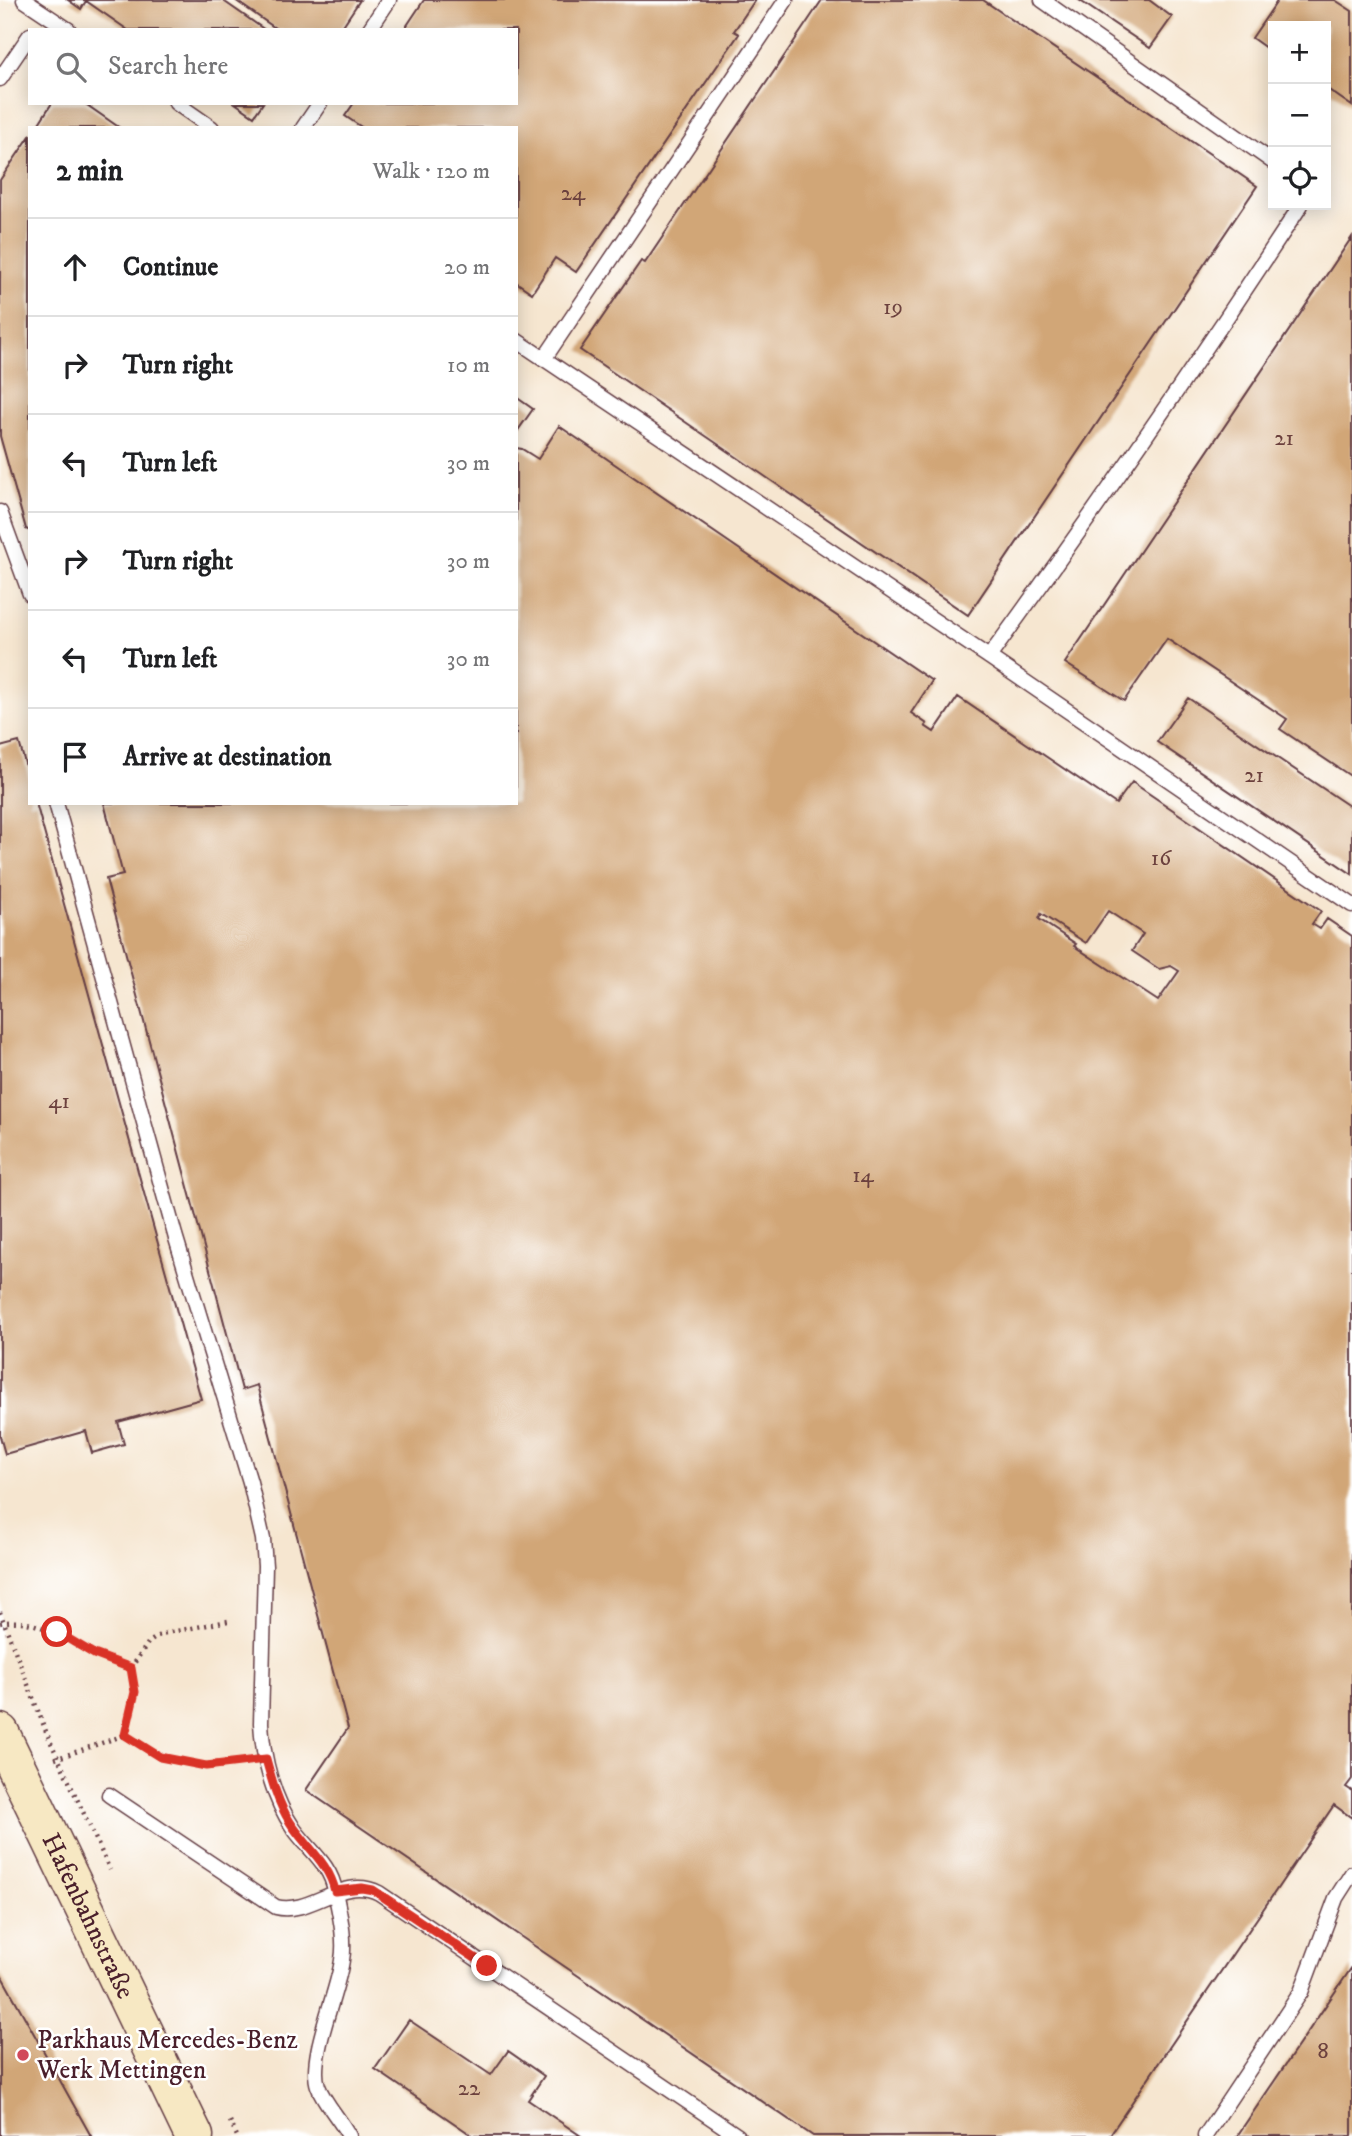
<!DOCTYPE html>
<html lang="en">
<head>
<meta charset="utf-8">
<style>
	:root { --surface:#fff; --page:#f2f2f2; --text:#202124; --muted:#757577; --line:#e0e0e0 }
	body { margin:0; font-family:"IM FELL DW Pica",serif; background:var(--page); color:var(--text) }
	.controls { position:absolute; right:21px; top:21px; display:grid; overflow:hidden; border-radius:0px; box-shadow:0 4px 18px #0003 }
	.controls button { width:63px; height:63px; display:grid; place-items:center; padding:0; border:0; border-bottom:2px solid var(--line); background:var(--surface); color:var(--text); font:35px sans-serif }
	.stop { position:absolute; width:21px; height:21px; margin:-16px; border:5px solid #d93025; border-radius:50%; background:#fff }
	.stop.end { background:#d93025; border-color:#fff; box-shadow:0 2px 7px #0008 }
	.list { margin:0; padding:0; list-style:none }
	h2 { display:flex; justify-content:space-between; align-items:center; height:91px; margin:0; padding:0 28px; font-size:30px }
	h2 small { font-size:23px; font-weight:400; color:var(--muted) }
	.list li { display:grid; grid-template-columns:46px 1fr auto; gap:21px; align-items:center; box-sizing:border-box; height:98px; padding:0 28px; border-top:2px solid var(--line) }
	.list b { display:block; font-size:26px; white-space:nowrap }
	.list em { font-size:23px; font-style:normal; color:var(--muted) }
	.icon { flex:none; width:38px; height:38px; fill:none; stroke:currentColor; stroke-width:2; stroke-linecap:round; stroke-linejoin:round }
	.map { position:relative; flex:none; width:1352px; height:2136px; overflow:hidden }
	.search { position:absolute; background:var(--surface); box-shadow:0 4px 18px #0003; left:28px; top:28px; width:490px; height:77px; display:flex; align-items:center; gap:18px; box-sizing:border-box; padding:0 24px; border-radius:0px; color:var(--muted); font-size:26px }
	.panel { position:absolute; background:var(--surface); box-shadow:0 4px 18px #0003; left:28px; top:126px; width:490px; height:679px; border-radius:0px }
	.map>svg:first-child { display:block }
</style>
</head>
<body>
<div class="map">
<svg width="1352" height="2136" viewBox="0 0 1352 2136">
	<rect width="100%" height="100%" fill="#fff"/>
	<filter id="ink" filterUnits="userSpaceOnUse"><feTurbulence type="fractalNoise" baseFrequency=".0143" numOctaves="2"/><feDisplacementMap in="SourceGraphic" scale="14" xChannelSelector="R" yChannelSelector="G"/><feConvolveMatrix kernelMatrix="1 2 1 2 8 2 1 2 1" color-interpolation-filters="sRGB"/></filter>
	<filter id="wash" filterUnits="userSpaceOnUse"><feTurbulence type="fractalNoise" baseFrequency=".00686" numOctaves="4" result="noise"/><feDisplacementMap in="SourceGraphic" scale="28" xChannelSelector="R" yChannelSelector="G"/><feGaussianBlur stdDeviation="1.57" result="paint"/><feColorMatrix in="noise" values="0 0 0 0 0 0 0 0 0 0 0 0 0 0 0 0 0 1.4 0 .05"/><feComposite in="paint" operator="in"/></filter>
	<g filter="url(#wash)">
		<rect width="100%" height="100%" fill="#f6e6d0"/>
		<g id="blocks">
			<path fill="#d1a677" fill-rule="evenodd" d="M68,0H222L265,30H128L86,1L81,9Z
				M235,0H360L340,30H278Z
				M424,0H755L734,31L739,34L576,272L555,258L532,293L516,282V128H363L345,116L354,103H516V30H404Z
				M822,0H983L1257,186L968,615L580,350L641,261L645,263Z
				M1079,0H1149L1172,17L1150,48Z
				M1278,0H1335L1352,11V106L1326,88V26H1273V53L1252,38Z
				M52,103H84L120,128H36Z
				M235,103H263L254,116Z
				M30,136V531L26,529L0,436V180Z
				M1352,237V777L1280,729L1287,719L1167,639L1124,701L1065,663Z
				M516,397L533,409L516,433Z
				M559,426L932,681L911,713L927,724L925,726L934,732L958,697L1116,804L1132,782L1321,911L1312,924L1320,929L1327,919L1352,936V1779L1346,1787L1352,1791V1818L1334,1805L1109,2136H813L306,1790L348,1728L257,1385L242,1390L106,879L123,875L104,803H516V448L522,449L538,459ZM1108,911L1143,934L1132,951L1159,969L1171,966L1179,971L1158,1001L1074,946L1076,944L1039,919L1041,914L1086,943Z
				M1188,698L1352,808V874L1157,742Z
				M19,742L30,781V803H36L201,1399L118,1422L124,1444L92,1453L86,1431L5,1454L0,1436V747Z
				M1352,1967V2136H1237Z
				M0,1973L91,2136H0Z
				M409,2020L491,2075L508,2051L544,2076L528,2100L581,2136H473L375,2069Z"/>
		</g>
	</g>
	<g filter="url(#ink)">
		<use href="#blocks" fill-opacity="0" stroke="#643d44" stroke-width="2"/>
		<g fill="none" stroke-linecap="round" stroke-linejoin="round">
			<g stroke="#643d44" stroke-width="17">
				<path id="service" d="M24,0L69,30
					M1042,0L1273,162
					M369,30L389,0
					M0,79L30,35
					M176,103L212,128
					M303,128L320,103
					M516,340L989,657L1352,905
					M544,359L786,0
					M0,512L30,594
					M989,657C1097,509 1201,358 1301,205
					M56,803L175,1235L250,1482L263,1539L265,1566L261,1723C263,1759 273,1799 294,1829C309,1850 331,1865 335,1891C339,1912 346,1938 342,1960C338,1992 308,2057 318,2086C324,2103 340,2119 349,2136
					M109,1795L276,1907C311,1916 342,1874 379,1893L738,2136
					M1205,2136L1301,1992L1336,1898L1352,1873"/>
			</g>
			<g stroke="#643d44" stroke-width="41">
				<g id="secondary">
					<path id="s1" d="M0,1733L194,2136"/>
				</g>
			</g>
			<path stroke="#643d44" stroke-width="4.5" stroke-dasharray="2 5" stroke-linecap="butt" d="M0,1612L47,1734L110,1870
				M0,1623C36,1616 63,1639 94,1654C106,1660 119,1663 131,1668L135,1691L126,1734
				M131,1668L148,1643L161,1634L228,1621
				M55,1759L125,1735L160,1757L206,1766L244,1762
				M230,2121L237,2136"/>
			<use href="#service" stroke="#fff" stroke-width="14"/>
			<use href="#secondary" stroke="#f7e8c3" stroke-width="38"/>
		</g>
	</g>
	<g fill="none" stroke-linecap="round" stroke-linejoin="round" filter="url(#ink)">
		<path stroke="#d93025" stroke-width="9" d="M57,1632L94,1654L131,1668L135,1692L125,1735L160,1757L206,1766L266,1759C272,1781 278,1803 290,1822C305,1846 329,1863 335,1891L362,1888L373,1890L487,1966"/>
	</g>
	<circle fill="#d1495b" stroke="#fff" stroke-width="2.5" cx="23" cy="2055" r="7"/>
	<g text-anchor="middle" dominant-baseline="central" stroke-width="5" stroke-linejoin="round" paint-order="stroke">
		<g font-size="23" fill="#6c413e">
			<text x="573" y="193">24</text>
			<text x="893" y="307">19</text>
			<text x="1284" y="438">21</text>
			<text x="1254" y="775">21</text>
			<text x="1161" y="858">16</text>
			<text x="59" y="1101">41</text>
			<text x="863" y="1175">14</text>
			<text x="1323" y="2051">8</text>
			<text x="469" y="2088">22</text>
		</g>
		<g font-size="26" fill="#4a1f2b" stroke="#fff">
			<text stroke="none"><textPath href="#s1" startOffset="203">Hafenbahnstraße</textPath></text>
		</g>
		<g font-size="26" fill="#4a1f2b" stroke="#fff" text-anchor="start">
			<text x="37" y="2040">Parkhaus Mercedes-Benz<tspan x="37" dy="30">Werk Mettingen</tspan></text>
		</g>
	</g>
</svg>
<div class="controls">
<button>+</button>
<button>−</button>
<button><svg class="icon" aria-label="locate" viewBox="0 0 24 24"><circle cx="12" cy="12" r="6"/><path d="M12 2v4M12 18v4M2 12h4M18 12h4"/></svg></button>
</div>
<div class="stop" style="left:57px;top:1632px"></div>
<div class="stop end" style="left:487px;top:1966px"></div>
<div class="search"><svg class="icon" aria-label="search" viewBox="0 0 24 24"><circle cx="10" cy="10" r="6"/><path d="M15 15l6 6"/></svg>Search here</div>
<section class="panel">
<h2>2 min<small>Walk · 120 m</small></h2>
<ul class="list">
<li><svg class="icon" aria-label="ahead" viewBox="0 0 24 24"><path d="M12 20V5M6 11l6-6 6 6"/></svg><div><b>Continue</b></div><em>20 m</em></li>
<li><svg class="icon" aria-label="right" viewBox="0 0 24 24"><path d="M7 20v-9h11M14 6l5 5-5 5"/></svg><div><b>Turn right</b></div><em>10 m</em></li>
<li><svg class="icon" aria-label="left" viewBox="0 0 24 24"><path d="M17 20v-9H6M10 6l-5 5 5 5"/></svg><div><b>Turn left</b></div><em>30 m</em></li>
<li><svg class="icon" aria-label="right" viewBox="0 0 24 24"><path d="M7 20v-9h11M14 6l5 5-5 5"/></svg><div><b>Turn right</b></div><em>30 m</em></li>
<li><svg class="icon" aria-label="left" viewBox="0 0 24 24"><path d="M17 20v-9H6M10 6l-5 5 5 5"/></svg><div><b>Turn left</b></div><em>30 m</em></li>
<li><svg class="icon" aria-label="arrive" viewBox="0 0 24 24"><path d="M6 21V4h12l-3 4 3 4H6"/></svg><div><b>Arrive at destination</b></div></li>
</ul>
</section>
</div>
</body>
</html>
